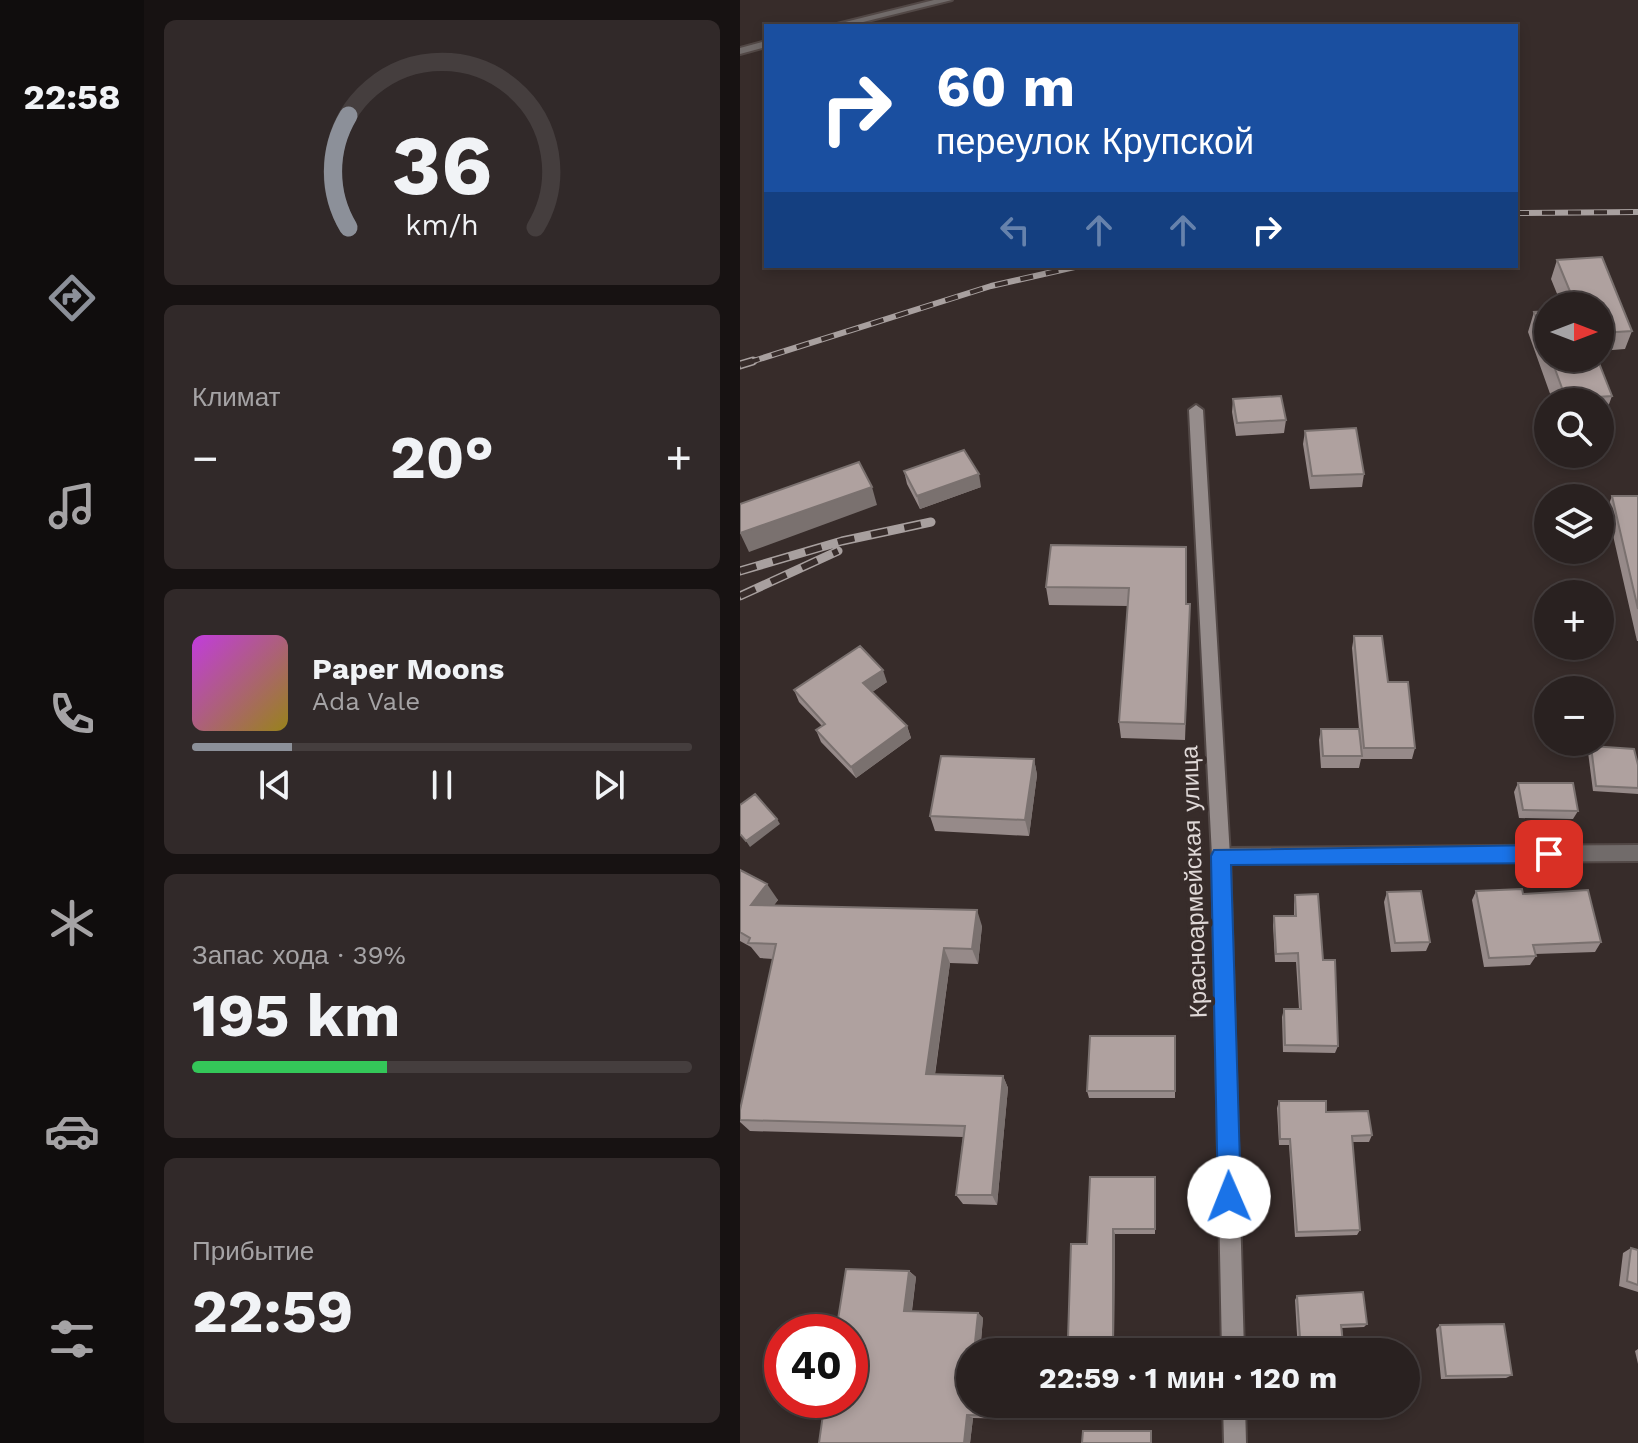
<!DOCTYPE html>
<html lang="ru">
<meta charset="utf-8">
<style>
body{margin:0;font-family:"Work Sans",sans-serif;background:#312929;color:#f1f3f6;height:100vh;display:flex;flex-direction:column;font-size:30px;white-space:nowrap}
*{box-sizing:border-box;margin:0}
p{font-size:26px;color:#a5a3a5}
.icon{flex:none;width:44px;height:44px;fill:none;stroke:currentColor;stroke-width:2;stroke-linecap:round;stroke-linejoin:round}
.map{position:relative;flex:1;overflow:hidden}
.details{display:flex;flex-direction:column;gap:20px;padding:20px;background:#171212;width:596px}
.details>*{flex:none}
.banner{position:absolute;left:24px;top:24px;width:754px;height:244px;border-radius:0px;box-shadow:0 4px 12px #0003,0 0 0 2px #453e3e;background:#1a4fa0;color:#fff;overflow:hidden}
.needle{width:52px;rotate:90deg}
.tools{position:absolute;left:794px;top:292px;display:grid;gap:16px}
.tools a{display:grid;place-items:center;width:80px;height:80px;border-radius:50%;background:#292120;box-shadow:0 4px 12px #0003,0 0 0 2px #453e3e;font-size:40px}
.speed{position:absolute;left:24px;top:1314px;display:flex;gap:16px;font-size:40px;font-weight:700;text-align:center}
.speed>*{display:grid;place-content:center;width:104px;height:104px;border-radius:50%;background:#292120;box-shadow:0 4px 12px #0003,0 0 0 2px #453e3e;line-height:1}
.speed .limit{border:12px solid #d22;background:#fff;color:#111}
.pin{position:absolute;display:grid;place-items:center;width:68px;height:68px;color:#fff;margin:-34px;border-radius:16px;box-shadow:0 4px 12px #0006}
.me{position:absolute;width:88px;margin:-44px;rotate:359deg;stroke-linejoin:round;filter:drop-shadow(0 0 6px #0008)}
.turn{display:flex;align-items:center;gap:28px;height:168px;padding:0 40px;font-size:36px}
.turn .icon{width:104px;height:104px;stroke-width:2.5}
.turn b{display:block;font-size:56px;line-height:68px}
.lanes{display:flex;align-items:center;height:76px;padding:0 40px;background:#0003;justify-content:center;gap:40px;direction:ltr}
.lanes .off{opacity:.35}
.big{font-size:60px;font-weight:700;line-height:1.1}
.details .tile{flex:1;display:flex;flex-direction:column;justify-content:center;gap:12px;min-width:0;padding:0 28px;border-radius:12px;background:#312929}
.details .dial{align-items:center;gap:0}
.dial svg{height:208px;overflow:visible;fill:none;stroke:#453e3e;stroke-width:7;stroke-linecap:round;text-anchor:middle}
.dial text{fill:#f1f3f6;stroke:none}
.song{display:flex;align-items:center;gap:24px}
.cover{width:96px;height:96px;border-radius:12px;background:linear-gradient(135deg,hsl(290 70% 55%),hsl(50 70% 35%))}
.played{height:8px;border-radius:4px;background:linear-gradient(90deg,#8c9099 20%,#453e3e 20%)}
.keys{display:flex;justify-content:space-around;direction:ltr}
.heat{display:flex;justify-content:space-between;align-items:center;font-size:44px;direction:ltr}
.charge{height:12px;border-radius:6px;background:linear-gradient(90deg,#34c759 39%,#453e3e 0)}
.trip{position:absolute;left:216px;top:1338px;width:464px;height:80px;border-radius:40px;background:#292120;box-shadow:0 4px 12px #0003,0 0 0 2px #453e3e;font-weight:700;line-height:80px;text-align:center}
main{display:flex;flex:1;min-height:0}
.dock{display:flex;flex-direction:column;width:144px;justify-content:space-around;align-items:center;background:#100d0d;color:#a5a3a5}
.dock .icon{width:56px;height:56px}
.dock .on{color:#8c9099}
.dock b{font-size:36px;color:#f1f3f6}
.map>svg:first-child{display:block}
.lines{fill:none;stroke-linecap:round;stroke-linejoin:round}
.lane-casing{stroke:#524846;stroke-width:4}
.street-casing{stroke:#524846;stroke-width:4}
.secondary-casing{stroke:#524846;stroke-width:4}
.lane{fill:#716b6a;fill-rule:evenodd}
.street{fill:#716b6a;fill-rule:evenodd}
.secondary{fill:#968d8c;fill-rule:evenodd}
.rail-far1-casing{stroke:#a8a09f;stroke-width:6}
.rail-casing{stroke:#a8a09f;stroke-width:9}
.rail-far1{stroke:#372c2a;stroke-width:4;stroke-dasharray:13;stroke-linecap:butt}
.rail{stroke:#372c2a;stroke-width:6;stroke-dasharray:17;stroke-linecap:butt}
.wall{fill:#968a89}
.shaded-wall{fill:#7a716f}
.building{fill:#afa19f;stroke:#7a716f;stroke-width:2}
.route{fill:#1a73e8;stroke:#114b97;stroke-width:2}
.labels{text-anchor:middle;stroke-width:8;stroke-linejoin:round;paint-order:stroke}
.street-label{font-size:24px;fill:#dfd8d7;stroke:#372c2a}
</style>
<main>
<nav class="dock">
<b>22:58</b>
<svg class="icon on" aria-label="directions" viewBox="0 0 24 24"><path d="M12 3l9 9-9 9-9-9zM9 14v-3h6M13 9l2 2-2 2"/></svg>
<svg class="icon" aria-label="music" viewBox="0 0 24 24"><path d="M9 18V5l10-2v13"/><circle cx="6" cy="18" r="3"/><circle cx="16" cy="16" r="3"/></svg>
<svg class="icon" aria-label="phone" viewBox="0 0 24 24"><path d="M5 4h4l2 5-3 2q2 4 5 5l2-3 5 2v4C11 20 4 13 5 4z"/></svg>
<svg class="icon" aria-label="climate" viewBox="0 0 24 24"><path d="M12 3v18M4 7l16 10M4 17L20 7"/></svg>
<svg class="icon" aria-label="car" viewBox="0 0 24 24"><path d="M5 17H2v-5l4-1 3-4h7l3 4 3 1v5h-3M9 17h6M6 11h13"/><circle cx="7" cy="17" r="2"/><circle cx="17" cy="17" r="2"/></svg>
<svg class="icon" aria-label="filters" viewBox="0 0 24 24"><path d="M4 7h16M4 17h16"/><circle cx="9" cy="7" r="2"/><circle cx="15" cy="17" r="2"/></svg>
</nav>
<section class="details">
<div class="tile dial"><svg viewBox="0 0 100 80">
<path d="M14 69A42 42 0 1 1 86 69"/>
<path d="M14 69A42 42 0 0 1 14 26" stroke="#8c9099"/>
<text x="50" y="56" font-size="32" font-weight="700">36</text>
<text x="50" y="72" font-size="11">km/h</text>
</svg></div>
<div class="tile"><p>Климат</p>
<div class="heat"><a>−</a><b class="big">20°</b><a>+</a></div>
</div>
<div class="tile">
<div class="song"><i class="cover"></i><div><b>Paper Moons</b><p>Ada Vale</p></div></div>
<div class="played"></div>
<div class="keys"><svg class="icon" aria-label="previous" viewBox="0 0 24 24"><path d="M18 5L8 12l10 7zM5 5v14"/></svg><svg class="icon" aria-label="pause" viewBox="0 0 24 24"><path d="M8 5v14M16 5v14"/></svg><svg class="icon" aria-label="next" viewBox="0 0 24 24"><path d="M6 5l10 7-10 7zM19 5v14"/></svg></div>
</div>
<div class="tile"><p>Запас хода · 39%</p><b class="big">195 km</b><div class="charge"></div></div>
<div class="tile"><p>Прибытие</p><b class="big">22:59</b></div>
</section>
<div class="map">
<svg width="898" height="1443" viewBox="0 0 898 1443">
<rect width="100%" height="100%" fill="#372c2a"/>
<g class="lines">
<g class="lane-casing">
<path id="lane" d="M 194,0 L 212,0 L 107,26 L 89,26 Z
M 26,41 L 26,47 L 0,54 L 0,48 Z"/>
</g>
<g class="street-casing">
<path id="street" d="M 898,845 L 898,861 L 481,864 L 475,861 L 472,856 L 475,851 L 481,848 Z"/>
</g>
<g class="secondary-casing">
<path id="secondary" d="M 456,405 L 463,410 L 490,856 L 504,1352 L 482,1352 L 472,856 L 449,410 Z
M 483,1404 L 505,1404 L 506,1443 L 484,1443 Z"/>
</g>
<use href="#lane" class="lane"/>
<use href="#street" class="street"/>
<use href="#secondary" class="secondary"/>
<g class="rail-far1-casing">
<path id="rail-far1" d="M 776,213 L 898,212
M 7,363 L 251,286 L 339,266"/>
</g>
<g class="rail-casing">
<path id="rail" d="M 0,365 L 13,361
M 0,571 L 102,541 L 191,522
M 0,596 L 98,551"/>
</g>
<use href="#rail-far1" class="rail-far1"/>
<use href="#rail" class="rail"/>
</g>
<path class="wall" d="M 817,260 L 892,331 L 885,349 L 860,351 L 860,306 L 822,306 L 811,279 Z
M 808,311 L 808,358 L 857,358 L 872,396 L 865,415 L 860,416 L 860,402 L 813,402 L 788,332 L 794,312 Z
M 493,399 L 546,420 L 544,433 L 496,436 L 492,412 Z
M 565,431 L 624,474 L 622,487 L 570,489 L 563,444 Z
M 164,471 L 241,487 L 180,509 L 167,484 Z
M 872,496 L 898,496 L 898,641 L 897,641 L 867,509 Z
M 311,545 L 446,604 L 450,604 L 445,740 L 381,738 L 379,722 L 388,606 L 309,605 L 306,587 Z
M 614,636 L 648,682 L 675,748 L 672,759 L 621,759 L 619,768 L 581,768 L 579,740 L 581,729 L 619,729 L 612,648 Z
M 147,682 L 132,692 L 167,726 L 171,738 L 116,778 L 81,742 L 76,730 L 82,726 L 59,702 L 54,690 Z
M 851,746 L 898,765 L 898,794 L 853,791 L 848,752 Z
M 294,759 L 297,775 L 289,836 L 195,831 L 190,816 Z
M 778,783 L 838,811 L 833,819 L 779,818 L 774,792 Z
M 0,870 L 38,900 L 34,905 L 242,926 L 238,964 L 210,963 L 195,1075 L 263,1076 L 268,1088 L 257,1205 L 223,1204 L 216,1195 L 223,1137 L 10,1131 L 0,1122 L 0,1110 L 33,959 L 20,958 L 11,947 L 0,941 Z
M 736,891 L 861,942 L 855,952 L 795,954 L 796,956 L 790,965 L 744,967 L 732,900 Z
M 647,892 L 690,942 L 686,951 L 651,952 L 644,902 Z
M 555,895 L 583,960 L 598,1046 L 595,1053 L 543,1052 L 542,1017 L 544,1009 L 559,1009 L 556,962 L 535,962 L 533,925 L 534,916 L 554,916 L 554,904 Z
M 435,1036 L 435,1098 L 349,1098 L 347,1091 Z
M 539,1101 L 586,1112 L 632,1135 L 629,1142 L 612,1142 L 620,1230 L 617,1235 L 555,1237 L 549,1145 L 539,1145 L 537,1108 Z
M 415,1177 L 415,1234 L 375,1234 L 374,1342 L 330,1342 L 328,1339 L 347,1244 Z
M 891,1248 L 898,1250 L 898,1292 L 879,1286 L 883,1253 Z
M 169,1271 L 176,1277 L 172,1311 L 238,1313 L 243,1318 L 240,1352 L 230,1352 L 230,1404 L 315,1404 L 314,1420 L 233,1418 L 230,1443 L 79,1443 Z
M 557,1296 L 627,1324 L 624,1327 L 602,1328 L 604,1352 L 558,1352 L 555,1300 Z
M 700,1325 L 772,1375 L 766,1378 L 701,1379 L 696,1329 Z
M 898,1349 L 898,1364 L 895,1351 Z"/>
<path class="shaded-wall" d="M 239,474 L 241,487 L 180,509 L 177,496 Z
M 132,487 L 137,505 L 9,552 L 0,533 Z
M 143,670 L 147,682 L 128,695 L 123,683 Z
M 167,726 L 171,738 L 116,778 L 111,767 Z
M 294,759 L 297,775 L 289,836 L 285,820 Z
M 37,819 L 40,824 L 10,847 L 6,841 Z
M 27,884 L 38,900 L 22,921 L 11,905 Z
M 237,910 L 242,926 L 238,964 L 232,949 Z
M 204,948 L 210,963 L 193,1087 L 186,1074 Z
M 263,1076 L 268,1088 L 257,1205 L 252,1195 Z
M 373,1229 L 375,1234 L 374,1342 L 373,1338 Z
M 169,1271 L 176,1277 L 171,1316 L 164,1311 Z
M 238,1313 L 243,1318 L 240,1352 L 234,1352 Z
M 311,1404 L 315,1404 L 314,1420 L 310,1417 Z
M 227,1415 L 233,1418 L 230,1443 L 224,1443 Z"/>
<path class="building" d="M 862,257 L 892,331 L 860,333 L 860,306 L 836,306 L 817,260 Z
M 808,311 L 808,351 L 794,312 Z
M 811,358 L 857,358 L 872,396 L 826,399 Z
M 541,396 L 546,420 L 497,423 L 493,399 Z
M 616,428 L 624,474 L 572,476 L 565,431 Z
M 224,450 L 239,474 L 177,496 L 164,471 Z
M 119,462 L 132,487 L 0,533 L 0,504 Z
M 872,496 L 898,496 L 898,609 Z
M 311,545 L 446,547 L 446,604 L 450,604 L 445,724 L 379,722 L 389,588 L 306,587 Z
M 614,636 L 642,636 L 648,682 L 668,682 L 675,748 L 624,748 Z
M 120,646 L 143,670 L 123,683 L 167,726 L 111,767 L 76,730 L 85,724 L 54,690 Z
M 581,729 L 619,729 L 622,756 L 583,756 Z
M 851,746 L 894,749 L 898,765 L 898,788 L 856,786 Z
M 201,756 L 294,759 L 285,820 L 190,816 Z
M 778,783 L 833,783 L 838,811 L 783,810 Z
M 15,794 L 37,819 L 6,841 L 0,834 L 0,805 Z
M 0,870 L 27,884 L 11,905 L 237,910 L 232,949 L 204,948 L 186,1074 L 263,1076 L 252,1195 L 216,1195 L 225,1126 L 0,1120 L 0,1110 L 36,944 L 8,943 L 10,938 L 0,932 Z
M 782,889 L 783,894 L 848,890 L 861,942 L 793,945 L 796,956 L 749,958 L 736,891 Z
M 681,891 L 690,942 L 655,943 L 647,892 Z
M 578,894 L 583,960 L 595,960 L 598,1046 L 545,1045 L 544,1009 L 561,1009 L 558,953 L 536,954 L 534,916 L 556,916 L 555,895 Z
M 350,1036 L 435,1036 L 435,1091 L 347,1091 Z
M 539,1101 L 586,1101 L 586,1112 L 628,1111 L 632,1135 L 612,1136 L 620,1230 L 557,1232 L 550,1139 L 540,1139 Z
M 350,1177 L 415,1177 L 415,1229 L 373,1229 L 373,1338 L 328,1339 L 331,1244 L 347,1244 Z
M 891,1248 L 898,1250 L 898,1285 L 887,1281 Z
M 106,1269 L 169,1271 L 164,1311 L 238,1313 L 234,1352 L 230,1352 L 230,1404 L 311,1404 L 310,1417 L 227,1415 L 224,1443 L 79,1443 L 85,1400 L 110,1400 L 110,1332 L 96,1332 Z
M 623,1292 L 627,1324 L 601,1325 L 604,1352 L 561,1352 L 557,1296 Z
M 764,1324 L 772,1375 L 706,1376 L 700,1325 Z
M 343,1431 L 411,1431 L 411,1443 L 342,1443 Z"/>
<path class="route" d="M 809,845 L 818,854 L 809,863 L 491,865 L 501,1197 L 497,1205 L 489,1208 L 481,1205 L 478,1197 L 471,856 L 474,850 Z"/>
<g class="labels">
<g class="street-label">
<text transform="translate(454 882) rotate(-92)" y="8">Красноармейская улица</text>
</g>
</g>
</svg>
<div class="tools">
<a><svg class="needle" viewBox="-14 -14 28 28"><path d="M0-13l5 13h-10z" fill="#e53935"/><path d="M0 13l5-13h-10z" fill="#a5a3a5"/></svg></a>
<a><svg class="icon" aria-label="search" viewBox="0 0 24 24"><circle cx="10" cy="10" r="6"/><path d="M15 15l6 6"/></svg></a>
<a><svg class="icon" aria-label="layers" viewBox="0 0 24 24"><path d="M12 4l9 5-9 5-9-5zM3 14l9 5 9-5"/></svg></a>
<a>+</a>
<a>−</a>
</div>
<div class="speed"><div class="limit">40</div></div>
<div class="pin" style="left:809px;top:854px;background:#d93025"><svg class="icon" aria-label="arrive" viewBox="0 0 24 24"><path d="M6 21V4h12l-3 4 3 4H6"/></svg></div>
<svg class="me" style="left:489px;top:1197px" viewBox="-20 -20 40 40"><circle r="19" fill="#fff"/><path d="M0-13L10 11 0 6-10 11z" fill="#1a73e8"/></svg>
<div class="trip">22:59 · 1 мин · 120 m</div>
<div class="banner">
<div class="turn"><svg class="icon" aria-label="right" viewBox="0 0 24 24"><path d="M7 20v-9h11M14 6l5 5-5 5"/></svg><div><b>60 m</b>переулок Крупской</div></div>
<div class="lanes"><svg class="icon off" aria-label="left" viewBox="0 0 24 24"><path d="M17 20v-9H6M10 6l-5 5 5 5"/></svg><svg class="icon off" aria-label="ahead" viewBox="0 0 24 24"><path d="M12 20V5M6 11l6-6 6 6"/></svg><svg class="icon off" aria-label="ahead" viewBox="0 0 24 24"><path d="M12 20V5M6 11l6-6 6 6"/></svg><svg class="icon" aria-label="right" viewBox="0 0 24 24"><path d="M7 20v-9h11M14 6l5 5-5 5"/></svg></div>
</div>
</div>
</main>
